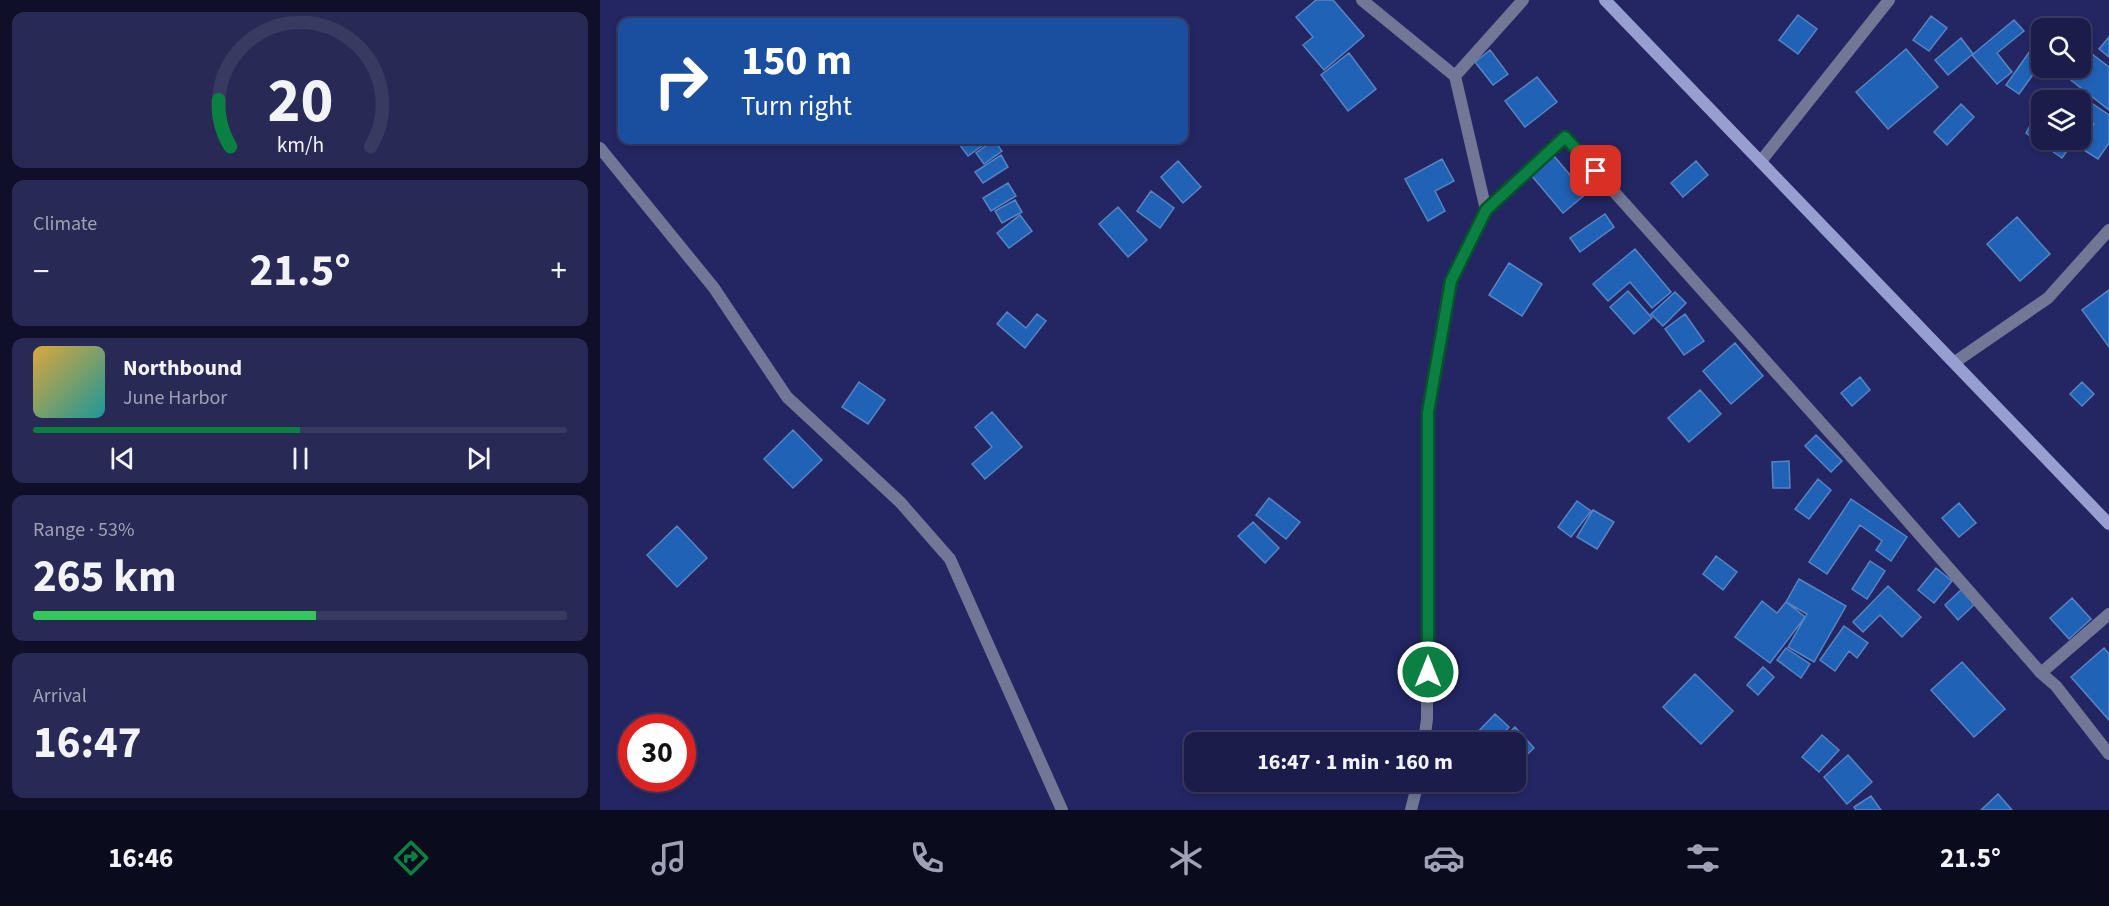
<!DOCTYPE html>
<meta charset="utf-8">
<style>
body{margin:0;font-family:"Source Sans 3",sans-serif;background:#282954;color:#f1f3f6;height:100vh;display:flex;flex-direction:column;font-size:22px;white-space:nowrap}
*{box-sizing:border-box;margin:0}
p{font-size:20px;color:#a0a1b5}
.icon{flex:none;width:33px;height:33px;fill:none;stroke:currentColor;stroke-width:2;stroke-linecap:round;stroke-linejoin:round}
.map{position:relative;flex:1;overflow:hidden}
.side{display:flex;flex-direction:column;gap:12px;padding:12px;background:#0f0f29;width:600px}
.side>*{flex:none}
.top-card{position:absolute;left:18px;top:18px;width:570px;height:126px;border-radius:12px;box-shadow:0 3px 9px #0003,0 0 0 2px #393a62;background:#1a4fa0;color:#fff;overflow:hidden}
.controls{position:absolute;left:1431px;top:18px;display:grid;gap:12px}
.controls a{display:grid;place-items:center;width:60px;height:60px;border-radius:12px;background:#1b1c4a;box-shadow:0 3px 9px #0003,0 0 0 2px #393a62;font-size:30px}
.speed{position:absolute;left:18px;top:714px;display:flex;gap:12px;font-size:30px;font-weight:700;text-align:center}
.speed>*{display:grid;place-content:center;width:78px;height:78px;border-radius:50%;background:#1b1c4a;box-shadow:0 3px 9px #0003,0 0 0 2px #393a62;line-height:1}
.speed .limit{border:9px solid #d22;background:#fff;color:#111}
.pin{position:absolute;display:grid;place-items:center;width:51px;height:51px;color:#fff;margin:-26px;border-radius:12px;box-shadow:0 3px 9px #0006}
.me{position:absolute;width:66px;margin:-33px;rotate:0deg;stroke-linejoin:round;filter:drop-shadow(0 0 4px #0008)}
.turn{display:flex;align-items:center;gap:21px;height:126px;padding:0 24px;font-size:27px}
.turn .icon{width:78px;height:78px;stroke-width:2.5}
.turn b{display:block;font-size:42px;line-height:51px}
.big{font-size:45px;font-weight:700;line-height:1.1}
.side .card{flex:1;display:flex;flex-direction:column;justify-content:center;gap:9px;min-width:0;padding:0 21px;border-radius:12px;background:#282954}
.side .dial{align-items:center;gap:0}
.dial svg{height:156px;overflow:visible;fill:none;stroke:#393a62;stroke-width:7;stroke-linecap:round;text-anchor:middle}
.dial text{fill:#f1f3f6;stroke:none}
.song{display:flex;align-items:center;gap:18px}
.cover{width:72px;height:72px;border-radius:9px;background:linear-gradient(135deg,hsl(40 70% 55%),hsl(180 70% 35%))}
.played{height:6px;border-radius:3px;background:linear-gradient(90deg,#0b8043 50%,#393a62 50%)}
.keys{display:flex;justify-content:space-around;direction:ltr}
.heat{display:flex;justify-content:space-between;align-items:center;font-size:33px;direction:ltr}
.charge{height:9px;border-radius:4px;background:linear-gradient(90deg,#34c759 53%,#393a62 0)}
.trip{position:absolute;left:584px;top:732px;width:342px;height:60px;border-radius:12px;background:#1b1c4a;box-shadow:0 3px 9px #0003,0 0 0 2px #393a62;font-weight:700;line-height:60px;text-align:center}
.menu{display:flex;height:96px;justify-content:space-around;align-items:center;background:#0b0b1e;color:#a0a1b5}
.menu .icon{width:42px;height:42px}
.menu .on{color:#0b8043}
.menu b{font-size:27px;color:#f1f3f6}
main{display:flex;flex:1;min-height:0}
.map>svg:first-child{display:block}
.building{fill:#2062b6;stroke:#5884c1;stroke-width:1.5}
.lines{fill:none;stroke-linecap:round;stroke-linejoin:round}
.minor{stroke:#717795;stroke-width:12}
.secondary{stroke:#969fcf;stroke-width:12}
.route-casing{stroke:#07532c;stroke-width:15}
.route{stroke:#0b8043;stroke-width:10}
</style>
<main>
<section class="side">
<div class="card dial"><svg viewBox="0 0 100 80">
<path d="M14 69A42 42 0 1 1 86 69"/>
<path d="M14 69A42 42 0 0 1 8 45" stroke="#0b8043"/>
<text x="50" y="56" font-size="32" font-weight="700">20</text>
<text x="50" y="72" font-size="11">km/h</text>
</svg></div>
<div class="card"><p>Climate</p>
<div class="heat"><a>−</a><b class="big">21.5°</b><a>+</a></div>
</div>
<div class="card">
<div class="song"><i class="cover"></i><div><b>Northbound</b><p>June Harbor</p></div></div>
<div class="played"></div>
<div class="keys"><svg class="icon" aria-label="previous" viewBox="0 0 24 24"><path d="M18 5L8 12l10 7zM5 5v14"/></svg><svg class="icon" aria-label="pause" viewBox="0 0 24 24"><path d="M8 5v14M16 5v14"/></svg><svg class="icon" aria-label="next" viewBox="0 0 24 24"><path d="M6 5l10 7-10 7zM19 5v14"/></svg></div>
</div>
<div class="card"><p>Range · 53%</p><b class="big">265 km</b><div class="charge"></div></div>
<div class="card"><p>Arrival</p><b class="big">16:47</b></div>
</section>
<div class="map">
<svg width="1509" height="810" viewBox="0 0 1509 810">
<rect width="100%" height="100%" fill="#242663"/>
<path class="building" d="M 716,0 L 733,0 L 764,36 L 724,70 L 703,45 L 713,37 L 696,17 Z
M 1198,15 L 1217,29 L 1198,54 L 1179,40 Z
M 1331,16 L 1347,28 L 1329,51 L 1313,40 Z
M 1414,20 L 1424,31 L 1397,53 L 1412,72 L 1397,84 L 1372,55 Z
M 1509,37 L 1509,57 L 1499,49 Z
M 1361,38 L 1373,54 L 1348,75 L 1335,60 Z
M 1435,44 L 1442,49 L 1442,62 L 1419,94 L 1406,85 Z
M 1480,45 L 1509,67 L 1509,110 L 1458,70 L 1460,68 L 1480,68 Z
M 1306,49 L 1338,87 L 1288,129 L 1256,92 Z
M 890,50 L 908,74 L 893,85 L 875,62 Z
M 749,53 L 776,89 L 748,111 L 721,75 Z
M 937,77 L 957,102 L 925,127 L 905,101 Z
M 1478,94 L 1509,115 L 1509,143 L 1498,159 L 1479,147 L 1494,124 L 1480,115 L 1480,100 L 1474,100 Z
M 1361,104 L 1374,117 L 1347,145 L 1334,132 Z
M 1434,119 L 1442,124 L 1442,140 L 1465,140 L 1472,144 L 1462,158 L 1426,133 Z
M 356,140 L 390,140 L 368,156 Z
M 394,140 L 402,151 L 384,164 L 376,153 Z
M 401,155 L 408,167 L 383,183 L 375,172 Z
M 954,156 L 986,194 L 963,213 L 931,175 Z
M 842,159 L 854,181 L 835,191 L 845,211 L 828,221 L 805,179 Z
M 578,161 L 601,187 L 583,203 L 561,177 Z
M 1096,161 L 1108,175 L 1083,197 L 1071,183 Z
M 408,183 L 416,196 L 391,211 L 383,198 Z
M 551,191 L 574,208 L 560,228 L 537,211 Z
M 415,200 L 422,212 L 402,223 L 395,211 Z
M 518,207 L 547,240 L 528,257 L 499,224 Z
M 1005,214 L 1014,227 L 980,252 L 970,238 Z
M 420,215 L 432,231 L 409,248 L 397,233 Z
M 1417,217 L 1450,254 L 1420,281 L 1387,244 Z
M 1035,249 L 1071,292 L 1052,308 L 1030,282 L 1008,301 L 993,284 Z
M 909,263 L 942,284 L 922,316 L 889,295 Z
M 1509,290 L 1509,347 L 1482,310 Z
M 1028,291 L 1052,318 L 1034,334 L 1010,307 Z
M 1075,292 L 1086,303 L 1063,326 L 1051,314 Z
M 407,312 L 426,328 L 437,314 L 446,321 L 425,348 L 397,324 Z
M 1085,314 L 1104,341 L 1084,355 L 1065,329 Z
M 1135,343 L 1163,376 L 1131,404 L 1103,371 Z
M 1260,377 L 1270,390 L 1252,406 L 1241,393 Z
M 259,382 L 285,400 L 268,424 L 242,407 Z
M 1482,382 L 1494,394 L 1482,406 L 1470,394 Z
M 1100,390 L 1121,414 L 1089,442 L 1068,418 Z
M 392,412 L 422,447 L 385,479 L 372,464 L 392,447 L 375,427 Z
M 193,430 L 222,460 L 193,488 L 164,459 Z
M 1216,435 L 1242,461 L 1231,472 L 1205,446 Z
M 1189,461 L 1190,488 L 1173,488 L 1172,462 Z
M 1218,479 L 1231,490 L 1209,519 L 1195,509 Z
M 669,498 L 700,522 L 686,539 L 656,515 Z
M 1251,499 L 1307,537 L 1291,561 L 1276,550 L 1282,541 L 1260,525 L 1227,574 L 1209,562 Z
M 977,501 L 991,511 L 971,537 L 958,527 Z
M 1359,503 L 1376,523 L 1359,537 L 1342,518 Z
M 993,510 L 1014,522 L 997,549 L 977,537 Z
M 653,522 L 679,548 L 665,563 L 638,536 Z
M 77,526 L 107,558 L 77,587 L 47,555 Z
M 1116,556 L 1137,572 L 1123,590 L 1103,574 Z
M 1270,561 L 1285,571 L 1267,599 L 1252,589 Z
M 1336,568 L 1352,581 L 1334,603 L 1318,590 Z
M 1199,579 L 1246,606 L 1214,662 L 1188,647 L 1207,614 L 1186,602 Z
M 1288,586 L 1321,617 L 1302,637 L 1280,615 L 1263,632 L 1253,622 Z
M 1363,588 L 1376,603 L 1358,620 L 1345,605 Z
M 1472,598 L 1491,619 L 1469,639 L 1450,618 Z
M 1162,601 L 1177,613 L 1186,602 L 1205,617 L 1170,663 L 1135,637 Z
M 1244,626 L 1268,643 L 1257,658 L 1249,651 L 1235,671 L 1220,660 Z
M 1186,648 L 1210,664 L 1201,678 L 1177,660 Z
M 1504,648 L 1509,654 L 1509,720 L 1471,677 Z
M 1362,662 L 1405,709 L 1374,737 L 1331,690 Z
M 1163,667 L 1174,677 L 1158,695 L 1147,685 Z
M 1095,674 L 1133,711 L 1101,744 L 1063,707 Z
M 895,714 L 909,727 L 895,742 L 868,742 Z
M 915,727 L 934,748 L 915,766 L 915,742 L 899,742 Z
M 1222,735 L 1239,750 L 1219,772 L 1202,757 Z
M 1248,755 L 1272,782 L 1247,804 L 1224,777 Z
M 1398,794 L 1412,810 L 1381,810 Z
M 1271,796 L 1281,810 L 1256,810 L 1254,807 Z"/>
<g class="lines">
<path class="minor" d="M 762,0 L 855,76
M 0,148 L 114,288 L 187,397 L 300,502 L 350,559 L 462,810
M 1161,161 L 1289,0
M 886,210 L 965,137 L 1240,444 L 1441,673 L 1456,686 L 1509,754
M 1355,362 L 1448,298 L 1509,230
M 1441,673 L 1509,614
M 824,742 L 827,719 L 828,412 L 851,281 L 886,210 L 855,76 L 923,0
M 811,810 L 818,782"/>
<path class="secondary" d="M 1005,0 L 1509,524"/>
</g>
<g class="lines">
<g class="route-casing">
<path id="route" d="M 828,672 L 828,412 L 851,281 L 886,210 L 965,137 L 996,171"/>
</g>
<use href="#route" class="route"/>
</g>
</svg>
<div class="controls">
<a><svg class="icon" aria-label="search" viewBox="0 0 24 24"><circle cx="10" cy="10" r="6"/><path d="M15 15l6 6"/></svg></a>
<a><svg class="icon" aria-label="layers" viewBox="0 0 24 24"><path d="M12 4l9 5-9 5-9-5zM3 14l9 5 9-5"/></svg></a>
</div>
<div class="speed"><div class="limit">30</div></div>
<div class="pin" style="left:996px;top:171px;background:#d93025"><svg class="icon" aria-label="arrive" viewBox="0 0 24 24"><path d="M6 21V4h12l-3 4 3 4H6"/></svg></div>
<svg class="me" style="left:828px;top:672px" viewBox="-20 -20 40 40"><circle r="17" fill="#0b8043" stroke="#fff" stroke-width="3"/><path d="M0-11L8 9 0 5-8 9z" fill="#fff"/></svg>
<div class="trip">16:47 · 1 min · 160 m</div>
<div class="top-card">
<div class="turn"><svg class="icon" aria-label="right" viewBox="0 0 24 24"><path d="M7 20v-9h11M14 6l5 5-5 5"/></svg><div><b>150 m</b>Turn right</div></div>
</div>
</div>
</main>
<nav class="menu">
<b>16:46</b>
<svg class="icon on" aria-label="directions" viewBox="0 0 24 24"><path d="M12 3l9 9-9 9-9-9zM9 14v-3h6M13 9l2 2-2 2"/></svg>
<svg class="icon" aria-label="music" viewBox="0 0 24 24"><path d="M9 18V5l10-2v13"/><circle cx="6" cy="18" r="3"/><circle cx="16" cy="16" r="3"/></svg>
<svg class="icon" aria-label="phone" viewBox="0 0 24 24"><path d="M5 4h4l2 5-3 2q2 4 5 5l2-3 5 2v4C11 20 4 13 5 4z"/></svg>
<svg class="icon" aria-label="climate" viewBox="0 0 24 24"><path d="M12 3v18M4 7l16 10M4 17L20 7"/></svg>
<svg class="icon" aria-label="car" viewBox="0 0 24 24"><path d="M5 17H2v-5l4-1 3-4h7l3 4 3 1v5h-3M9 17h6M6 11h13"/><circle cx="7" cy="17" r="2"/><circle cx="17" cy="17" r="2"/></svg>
<svg class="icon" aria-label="filters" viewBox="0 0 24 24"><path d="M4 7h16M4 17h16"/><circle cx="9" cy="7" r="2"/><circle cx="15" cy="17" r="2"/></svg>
<b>21.5°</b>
</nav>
